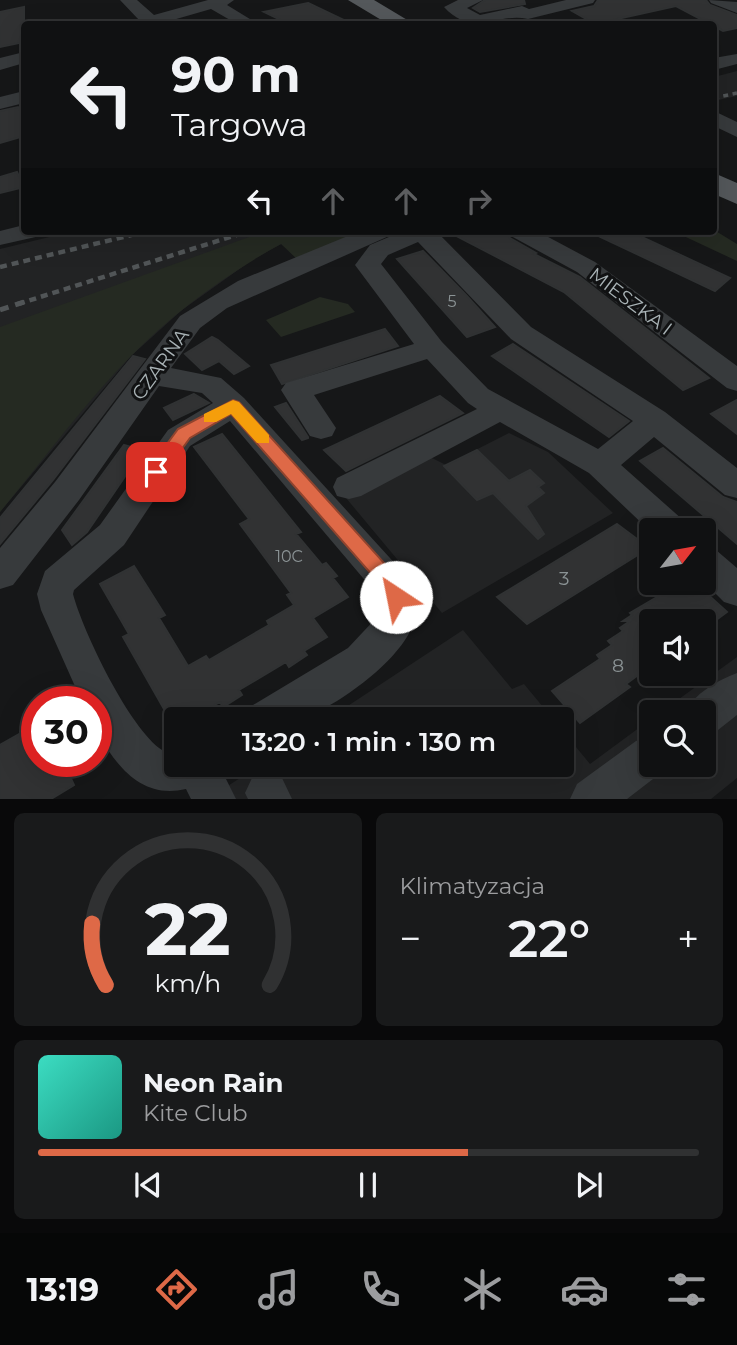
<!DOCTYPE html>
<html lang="pl">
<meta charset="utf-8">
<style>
body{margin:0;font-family:Montserrat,sans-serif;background:#191a1b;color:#f1f3f6;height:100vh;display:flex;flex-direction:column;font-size:26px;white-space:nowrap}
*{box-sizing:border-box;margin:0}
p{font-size:23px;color:#9c9d9f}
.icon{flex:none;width:38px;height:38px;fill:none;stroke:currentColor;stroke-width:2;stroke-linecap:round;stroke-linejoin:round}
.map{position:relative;height:799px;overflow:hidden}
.drawer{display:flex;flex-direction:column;gap:14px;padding:14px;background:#09090a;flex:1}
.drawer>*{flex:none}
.hud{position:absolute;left:21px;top:21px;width:696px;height:214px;border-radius:7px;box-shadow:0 7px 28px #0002,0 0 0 2px #303132;background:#101112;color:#f1f3f6;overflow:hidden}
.needle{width:46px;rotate:59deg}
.tools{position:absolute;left:639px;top:518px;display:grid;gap:14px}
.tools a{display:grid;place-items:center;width:77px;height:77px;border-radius:7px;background:#101112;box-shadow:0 7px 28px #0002,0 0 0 2px #303132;font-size:35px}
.speed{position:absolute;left:21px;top:686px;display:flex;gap:14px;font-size:35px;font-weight:700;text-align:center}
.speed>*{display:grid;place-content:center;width:91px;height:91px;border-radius:50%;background:#101112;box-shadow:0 7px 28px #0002,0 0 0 2px #303132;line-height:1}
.speed .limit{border:10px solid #d22;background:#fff;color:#111}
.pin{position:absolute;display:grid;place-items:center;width:60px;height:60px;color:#fff;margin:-30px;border-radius:14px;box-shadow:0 4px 10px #0006}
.me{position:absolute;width:77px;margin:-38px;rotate:326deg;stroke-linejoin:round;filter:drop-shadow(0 0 5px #0008)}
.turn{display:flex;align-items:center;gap:24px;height:147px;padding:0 35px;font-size:32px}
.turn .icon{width:91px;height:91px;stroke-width:2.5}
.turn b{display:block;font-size:49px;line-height:60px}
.lanes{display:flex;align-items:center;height:66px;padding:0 35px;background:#0003;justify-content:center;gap:35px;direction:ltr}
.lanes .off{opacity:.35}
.big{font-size:52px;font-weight:600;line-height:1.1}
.drawer .card{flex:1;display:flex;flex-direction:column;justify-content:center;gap:10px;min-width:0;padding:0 24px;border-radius:10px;background:#191a1b}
.drawer .dial{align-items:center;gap:0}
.dial svg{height:182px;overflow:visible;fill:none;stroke:#303132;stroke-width:7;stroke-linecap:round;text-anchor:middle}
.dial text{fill:#f1f3f6;stroke:none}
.song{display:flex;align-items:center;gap:21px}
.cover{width:84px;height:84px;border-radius:10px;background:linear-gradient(135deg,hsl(170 70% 55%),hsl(170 70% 35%))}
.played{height:7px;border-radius:4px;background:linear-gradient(90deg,#de6947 65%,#303132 65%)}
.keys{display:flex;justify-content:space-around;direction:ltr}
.heat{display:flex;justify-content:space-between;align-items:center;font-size:38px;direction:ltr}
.drawer .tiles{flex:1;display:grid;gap:14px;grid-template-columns:1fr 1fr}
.card:last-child{grid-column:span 2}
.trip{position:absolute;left:164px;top:707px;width:410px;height:70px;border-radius:7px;background:#101112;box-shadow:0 7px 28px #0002,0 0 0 2px #303132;font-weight:600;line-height:70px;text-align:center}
.tabs{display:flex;height:112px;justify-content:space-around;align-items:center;background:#060707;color:#9c9d9f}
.tabs .icon{width:49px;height:49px}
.tabs .active{color:#de6947}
.tabs b{font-size:32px;color:#f1f3f6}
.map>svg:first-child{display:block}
.built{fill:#222324}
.green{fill:#252a22}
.building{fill:#313233;stroke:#303233;stroke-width:2}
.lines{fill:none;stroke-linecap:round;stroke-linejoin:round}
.minor{fill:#373a3c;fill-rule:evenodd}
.major{fill:#54585b;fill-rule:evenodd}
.rail-far2{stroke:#515557;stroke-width:3.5;stroke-dasharray:5 4.5;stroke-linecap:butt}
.rail-far1{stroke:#515557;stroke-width:4.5;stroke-dasharray:7 5;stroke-linecap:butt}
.rail{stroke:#515557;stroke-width:5;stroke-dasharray:9 7;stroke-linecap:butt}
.route{fill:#de6947;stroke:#90442e;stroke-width:2}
.slow{fill:#f59e0b}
.labels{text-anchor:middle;stroke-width:6;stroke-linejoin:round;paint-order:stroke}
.number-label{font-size:16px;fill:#8b9395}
.street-label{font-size:19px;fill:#a9b3b6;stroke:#111213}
.near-number-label{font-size:19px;fill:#8b9395}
</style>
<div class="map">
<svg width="737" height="799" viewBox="0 0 737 799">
<rect width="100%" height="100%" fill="#161718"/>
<path class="built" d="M 737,71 L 737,96 L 714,101 L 714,77 Z
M 74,231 L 305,231 L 252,260 L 182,310 L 131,356 L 0,512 L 0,249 Z
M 509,433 L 548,452 L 613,513 L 442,613 L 346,498 L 430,457 L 446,465 Z
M 463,630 L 512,689 L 524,684 L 553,719 L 328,719 Z
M 737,657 L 737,778 L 711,799 L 208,799 L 260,765 L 562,765 L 562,730 L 590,764 L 651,719 L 651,765 L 704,765 L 704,712 L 661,712 Z"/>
<path class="green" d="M 714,230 L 737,244 L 737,261 L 673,231 Z
M 266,231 L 371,231 L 299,261 L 281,244 C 228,273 174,312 131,356 C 84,404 43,460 0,512 L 0,327 Z
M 320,297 L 348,304 L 355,312 L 281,337 L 266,320 Z"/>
<path class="building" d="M 485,0 L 524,0 L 525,4 L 480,12 L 473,8 Z
M 598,0 L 706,0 L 710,5 L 737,15 L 737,28 L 723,31 L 676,6 L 595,24 L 572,11 L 594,6 Z
M 308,3 L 352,24 L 289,24 L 264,12 Z
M 24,7 L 24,42 L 0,47 L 0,12 Z
M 18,107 L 24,116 L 24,136 L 0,143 L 0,111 Z
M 17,172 L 24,187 L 0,193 L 0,177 Z
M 447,231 L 504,231 L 510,238 L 536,253 L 534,254 L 580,277 L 709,378 L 683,390 L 564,292 Z
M 588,231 L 629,231 L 730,278 L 715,291 Z
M 423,251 L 466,295 L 495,327 L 467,337 L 397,259 Z
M 385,329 L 398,346 L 282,384 L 271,365 Z
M 212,337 L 218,340 L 249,366 L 234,374 L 219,361 L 202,370 L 185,354 Z
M 513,344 L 629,421 L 609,437 L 492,356 Z
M 133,356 L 145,359 L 53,480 L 0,544 L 0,518 Z
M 194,394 L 209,403 L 173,420 L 164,408 Z
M 440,396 L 463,413 L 346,471 L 324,450 Z
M 737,400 L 737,434 L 711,414 Z
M 286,403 L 308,437 L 308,438 L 302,440 L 275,407 Z
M 222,434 L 301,532 L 296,534 L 322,565 L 326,563 L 337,576 L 333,578 L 348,597 L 313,618 L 327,637 L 304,651 L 307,655 L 289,667 L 286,662 L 239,690 L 242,695 L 223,707 L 220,702 L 191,719 L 177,719 L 177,724 L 172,723 L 123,637 L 129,634 L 100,584 L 134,566 L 165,615 L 159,618 L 188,666 L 206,656 L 209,660 L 269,625 L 267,621 L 294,605 L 287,595 L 291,593 L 240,524 L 249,519 L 194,447 Z
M 124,445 L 143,450 L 87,532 L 72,545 L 62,530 Z
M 663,448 L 723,497 L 737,502 L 737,544 L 640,461 Z
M 477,450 L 509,481 L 530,470 L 544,483 L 538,487 L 544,493 L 526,506 L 544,534 L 538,539 L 493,493 L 477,500 L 444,466 Z
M 617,524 L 649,548 L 527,624 L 497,597 Z
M 681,583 L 695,583 L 727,612 L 704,629 L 704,621 L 651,621 L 651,660 L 638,670 L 641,673 L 626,684 L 630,687 L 580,723 L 552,691 L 600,659 L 597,655 L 612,645 L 608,641 L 623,631 L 620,628 L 630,621 L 623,621 L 632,615 L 630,613 Z
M 37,724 L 37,761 L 63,761 L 74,785 L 51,799 L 0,799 L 0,745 Z"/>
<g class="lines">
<path class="minor" d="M 120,0 L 137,0 L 154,15 L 208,0 L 234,0 L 227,5 L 258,24 L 237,24 L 211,9 L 159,24 L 134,24 L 139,20 Z
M 458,0 L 483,0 L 467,8 L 480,15 L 522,6 L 529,9 L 566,0 L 595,0 L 593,3 L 528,19 C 498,12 472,38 444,7 Z
M 709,0 L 737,2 L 737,13 L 711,3 Z
M 24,52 L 24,63 L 0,70 L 0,58 Z
M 737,54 L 737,64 L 714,70 L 714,58 Z
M 24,91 L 24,103 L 0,109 L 0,97 Z
M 714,111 L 737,122 L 737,137 L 714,126 Z
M 24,225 L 24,231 L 44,231 L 40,236 L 0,245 L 0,231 Z
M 360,231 L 393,231 L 389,236 L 227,308 L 200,328 L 171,368 L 221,378 L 244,398 L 400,569 C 407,582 418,599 416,614 C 410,655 341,703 305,718 C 290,724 263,719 247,719 L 253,705 L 348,648 L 378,616 L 374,591 L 230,421 L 190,446 L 124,545 L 74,590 L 73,594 C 83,632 130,729 162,750 L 177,749 L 177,765 L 219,765 L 236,799 L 191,799 L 186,789 C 143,799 119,769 99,736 L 96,730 L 96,702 L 82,702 L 41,610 L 37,594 L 45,571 L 100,525 L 168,430 L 213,403 L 202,393 L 159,386 L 79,500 L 13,585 L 0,589 L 0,548 L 55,482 L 180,316 L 238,281 Z
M 403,231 L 436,231 L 531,327 L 665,412 L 737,468 L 737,498 L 725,495 L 654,437 L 621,465 L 683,520 L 688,530 L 651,532 L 589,473 L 500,422 L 361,496 L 349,499 L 337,496 L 333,487 L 337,478 L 477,409 L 468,403 L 427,359 L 314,395 L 336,428 L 332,436 L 321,439 L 310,436 L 281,390 L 286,383 L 414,344 L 355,265 L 370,245 ZM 418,242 L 511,339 L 633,421 L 598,449 L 488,389 L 442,342 L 381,264 L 388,255 Z
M 507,231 L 537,231 L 595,262 L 737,366 L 737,391 L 727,388 L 577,272 L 511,236 Z
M 704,546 L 716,550 L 737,568 L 737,606 L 724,602 L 704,582 Z
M 737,673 L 737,715 L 718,730 L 704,735 L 704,712 L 685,712 C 694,694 718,680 737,673 Z
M 651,735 L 651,765 L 668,765 L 666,769 L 627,799 L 570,799 L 577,784 L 636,741 Z
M 267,771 L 282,778 L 292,799 L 248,799 L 245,793 L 252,778 Z"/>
<path class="major" d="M 348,0 L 374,0 L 414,24 L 388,24 Z
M 714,173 L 737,183 L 737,204 L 714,194 Z"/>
<path class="rail-far2" d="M 714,98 L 737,93"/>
<path class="rail-far1" d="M 0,267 L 148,231
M 18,304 L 249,231"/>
<path class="rail" d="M 0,310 L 24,302"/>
</g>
<path class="route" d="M 233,400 L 239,402 L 394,574 L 406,597 L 403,602 L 389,602 L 381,585 L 231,414 L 190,438 L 162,476 L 150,476 L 148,472 L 150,467 L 178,429 Z"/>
<path class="slow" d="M 233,400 L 239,402 L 269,435 L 269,443 L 257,443 L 231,414 L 216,422 L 204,422 L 204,414 Z"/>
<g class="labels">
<g class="number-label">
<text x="452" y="307">5</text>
<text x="289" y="562">10C</text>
</g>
<g class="street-label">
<text transform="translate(631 301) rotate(37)" y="7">MIESZKA I</text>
<text transform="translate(160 364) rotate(-54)" y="7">CZARNA</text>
</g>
<g class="near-number-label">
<text x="564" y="585">3</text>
<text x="618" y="672">8</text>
</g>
</g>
</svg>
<div class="tools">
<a><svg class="needle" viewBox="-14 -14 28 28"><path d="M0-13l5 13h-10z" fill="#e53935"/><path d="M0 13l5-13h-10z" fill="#9c9d9f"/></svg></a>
<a><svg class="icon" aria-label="sound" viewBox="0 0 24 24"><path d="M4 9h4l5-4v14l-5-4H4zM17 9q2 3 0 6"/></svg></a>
<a><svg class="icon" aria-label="search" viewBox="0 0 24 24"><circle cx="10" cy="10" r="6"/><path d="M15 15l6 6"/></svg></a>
</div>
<div class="speed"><div class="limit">30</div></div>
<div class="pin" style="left:156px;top:472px;background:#d93025"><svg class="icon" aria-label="arrive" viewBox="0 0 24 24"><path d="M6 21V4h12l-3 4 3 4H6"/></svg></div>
<svg class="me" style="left:396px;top:597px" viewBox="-20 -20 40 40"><circle r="19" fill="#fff"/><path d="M0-13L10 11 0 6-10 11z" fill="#de6947"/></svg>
<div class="trip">13:20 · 1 min · 130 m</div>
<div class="hud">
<div class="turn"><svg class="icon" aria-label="left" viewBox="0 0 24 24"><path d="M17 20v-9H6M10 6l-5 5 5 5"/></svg><div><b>90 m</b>Targowa</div></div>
<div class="lanes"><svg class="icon" aria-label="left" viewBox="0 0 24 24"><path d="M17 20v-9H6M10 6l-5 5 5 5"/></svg><svg class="icon off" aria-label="ahead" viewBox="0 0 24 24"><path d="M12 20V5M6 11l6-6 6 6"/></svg><svg class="icon off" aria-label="ahead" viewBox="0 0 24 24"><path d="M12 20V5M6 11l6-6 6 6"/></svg><svg class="icon off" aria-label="right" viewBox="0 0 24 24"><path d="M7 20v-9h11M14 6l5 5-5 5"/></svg></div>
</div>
</div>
<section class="drawer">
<div class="tiles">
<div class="card dial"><svg viewBox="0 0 100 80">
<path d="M14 69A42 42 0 1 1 86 69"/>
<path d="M14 69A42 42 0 0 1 8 42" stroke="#de6947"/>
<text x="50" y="56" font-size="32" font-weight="700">22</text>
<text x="50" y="72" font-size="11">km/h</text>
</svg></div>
<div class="card"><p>Klimatyzacja</p>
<div class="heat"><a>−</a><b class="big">22°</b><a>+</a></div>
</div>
<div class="card">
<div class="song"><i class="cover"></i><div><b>Neon Rain</b><p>Kite Club</p></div></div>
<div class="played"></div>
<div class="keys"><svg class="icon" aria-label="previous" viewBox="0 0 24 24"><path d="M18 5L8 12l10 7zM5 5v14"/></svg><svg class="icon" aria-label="pause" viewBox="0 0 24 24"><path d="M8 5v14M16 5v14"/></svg><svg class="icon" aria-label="next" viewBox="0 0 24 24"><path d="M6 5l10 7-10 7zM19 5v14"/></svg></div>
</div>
</div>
</section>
<nav class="tabs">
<b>13:19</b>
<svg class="icon active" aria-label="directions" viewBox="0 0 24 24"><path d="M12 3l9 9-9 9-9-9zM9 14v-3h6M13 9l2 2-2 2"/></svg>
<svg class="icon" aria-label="music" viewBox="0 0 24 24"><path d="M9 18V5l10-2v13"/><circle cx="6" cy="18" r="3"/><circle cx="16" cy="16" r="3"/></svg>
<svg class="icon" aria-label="phone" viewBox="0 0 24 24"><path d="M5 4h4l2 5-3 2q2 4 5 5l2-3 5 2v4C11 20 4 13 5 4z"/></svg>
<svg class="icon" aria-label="climate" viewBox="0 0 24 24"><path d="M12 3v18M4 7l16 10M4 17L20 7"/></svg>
<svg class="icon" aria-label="car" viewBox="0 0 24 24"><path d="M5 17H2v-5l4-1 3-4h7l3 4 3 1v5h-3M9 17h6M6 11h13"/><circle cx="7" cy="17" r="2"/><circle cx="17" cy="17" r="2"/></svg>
<svg class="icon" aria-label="filters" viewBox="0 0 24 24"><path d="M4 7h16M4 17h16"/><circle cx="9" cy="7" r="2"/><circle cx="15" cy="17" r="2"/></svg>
</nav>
